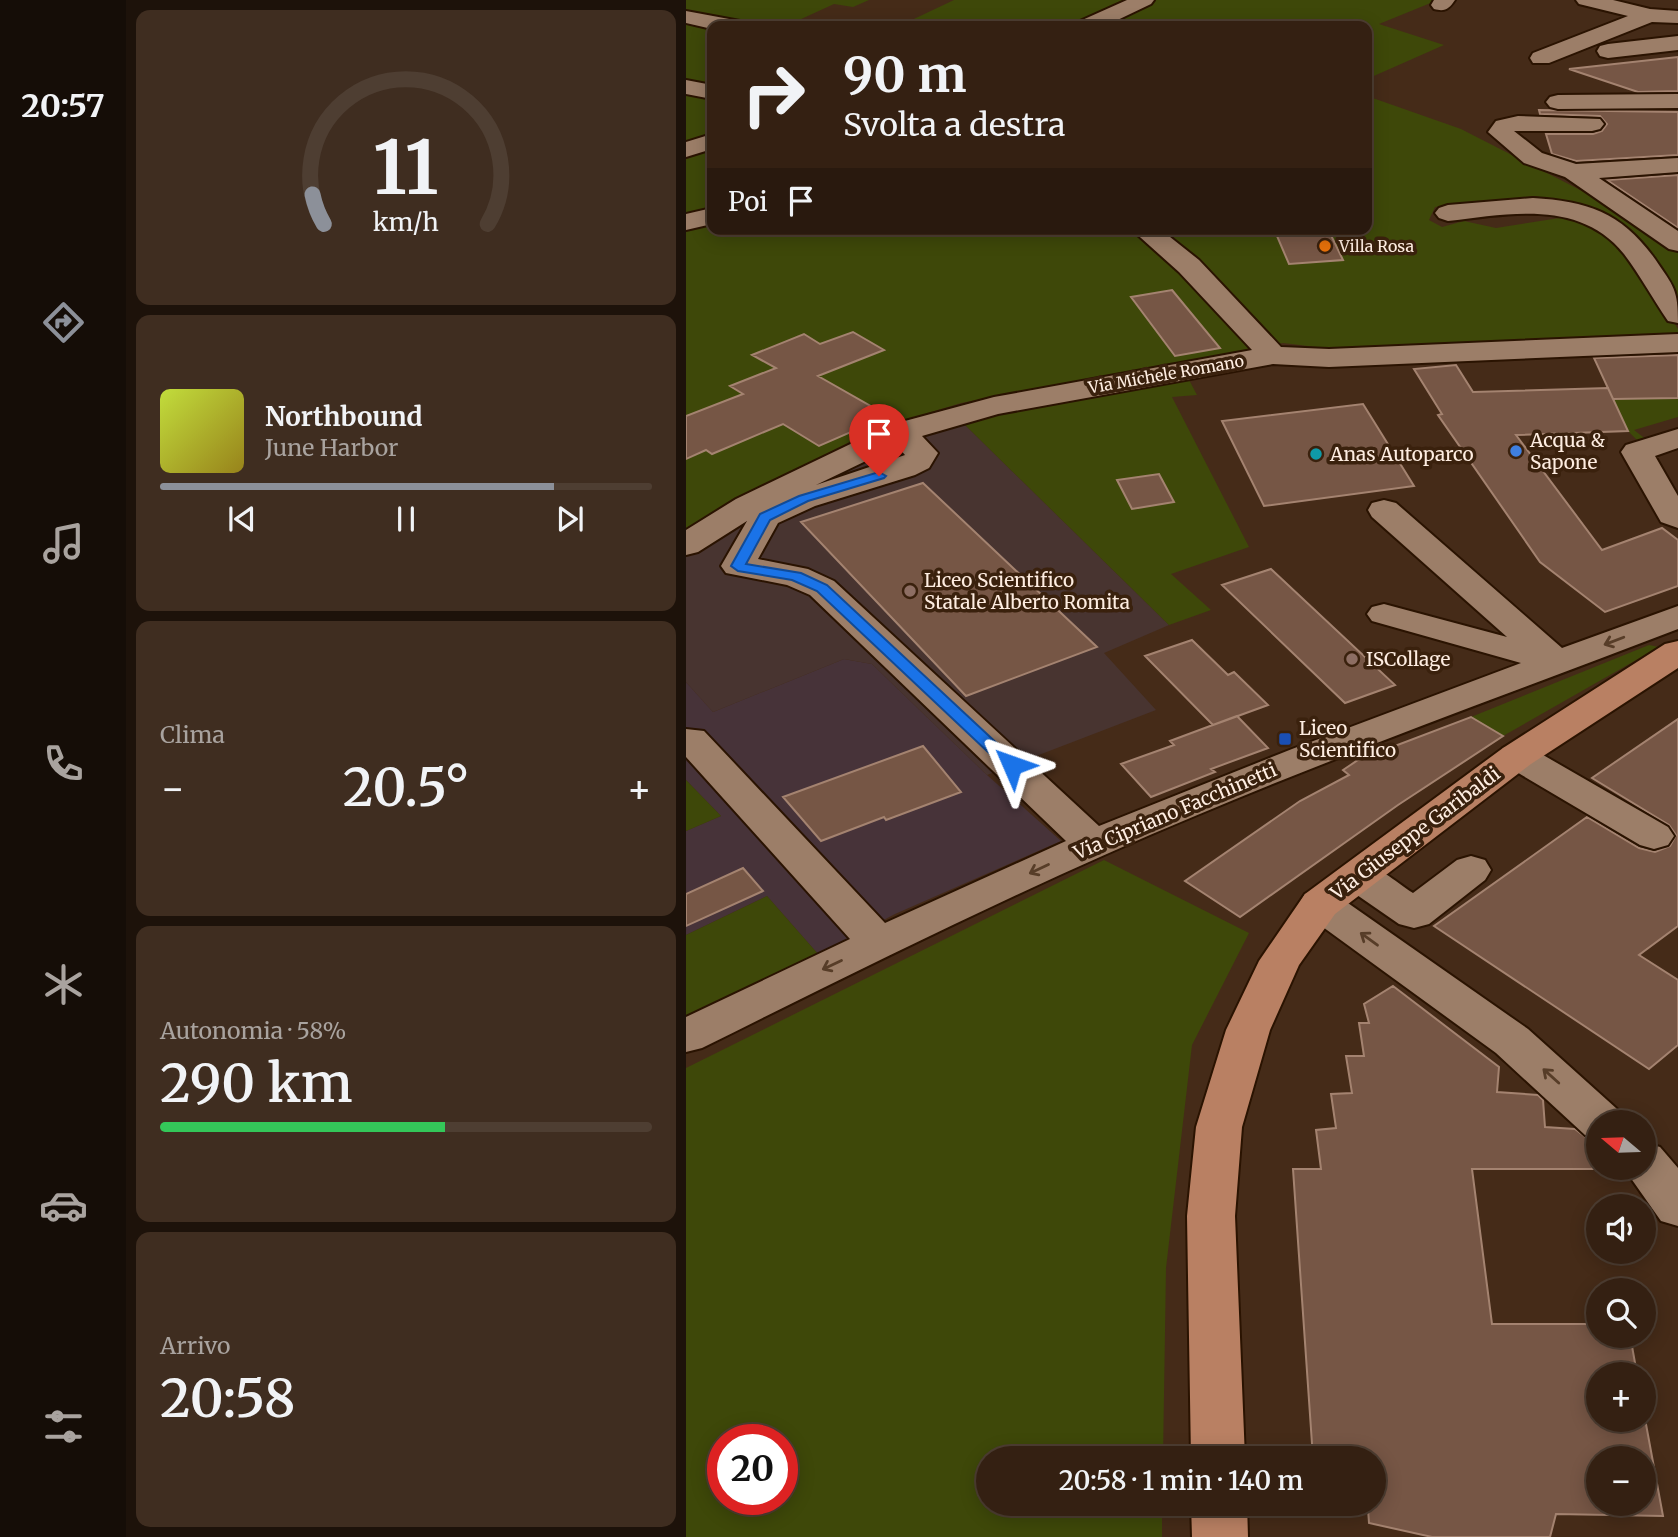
<!DOCTYPE html>
<html lang="it">
<meta charset="utf-8">
<style>
body{margin:0;font-family:Merriweather,serif;background:#3f2d20;color:#f1f3f6;height:100vh;display:flex;flex-direction:column;font-size:26px;white-space:nowrap}
*{box-sizing:border-box;margin:0}
p{font-size:23px;color:#a9a39f}
.icon{flex:none;width:38px;height:38px;fill:none;stroke:currentColor;stroke-width:2;stroke-linecap:round;stroke-linejoin:round}
.map{position:relative;flex:1;overflow:hidden}
.side{display:flex;flex-direction:column;gap:10px;padding:10px;background:#1d120a;width:560px}
.side>*{flex:none}
.guide{position:absolute;left:21px;top:21px;width:665px;height:214px;border-radius:14px;box-shadow:0 4px 18px #0003,0 0 0 2px #4e3e32;background:#342012;color:#f1f3f6;overflow:hidden}
.needle{width:46px;rotate:289deg}
.fabs{position:absolute;left:900px;top:1110px;display:grid;gap:14px}
.fabs a{display:grid;place-items:center;width:70px;height:70px;border-radius:50%;background:#342012;box-shadow:0 4px 18px #0003,0 0 0 2px #4e3e32;font-size:35px}
.speed{position:absolute;left:21px;top:1424px;display:flex;gap:14px;font-size:35px;font-weight:700;text-align:center}
.speed>*{display:grid;place-content:center;width:91px;height:91px;border-radius:50%;background:#342012;box-shadow:0 4px 18px #0003,0 0 0 2px #4e3e32;line-height:1}
.speed .limit{border:10px solid #d22;background:#fff;color:#111}
.pin{position:absolute;display:grid;place-items:center;width:60px;height:60px;color:#fff;margin:-72px -30px;border-radius:50% 50% 50% 0;rotate:-45deg;box-shadow:0 0 7px #0007}
.pin .icon{rotate:45deg}
.me{position:absolute;width:77px;margin:-38px;rotate:313deg;stroke-linejoin:round;filter:drop-shadow(0 0 5px #0008)}
.turn{display:flex;align-items:center;gap:24px;height:147px;padding:0 21px;font-size:32px}
.turn .icon{width:91px;height:91px;stroke-width:2.5}
.turn b{display:block;font-size:49px;line-height:60px}
.then{display:flex;align-items:center;height:66px;padding:0 21px;background:#0003;gap:14px;font-size:26px}
.big{font-size:52px;font-weight:600;line-height:1.1}
.side .widget{flex:1;display:flex;flex-direction:column;justify-content:center;gap:10px;min-width:0;padding:0 24px;border-radius:14px;background:#3f2d20}
.side .dial{align-items:center;gap:0}
.dial svg{height:182px;overflow:visible;fill:none;stroke:#4e3e32;stroke-width:7;stroke-linecap:round;text-anchor:middle}
.dial text{fill:#f1f3f6;stroke:none}
.song{display:flex;align-items:center;gap:21px}
.cover{width:84px;height:84px;border-radius:10px;background:linear-gradient(135deg,hsl(70 70% 55%),hsl(50 70% 35%))}
.played{height:7px;border-radius:4px;background:linear-gradient(90deg,#8c9099 80%,#4e3e32 80%)}
.keys{display:flex;justify-content:space-around;direction:ltr}
.heat{display:flex;justify-content:space-between;align-items:center;font-size:38px;direction:ltr}
.charge{height:10px;border-radius:5px;background:linear-gradient(90deg,#34c759 58%,#4e3e32 0)}
.trip{position:absolute;left:290px;top:1446px;width:410px;height:70px;border-radius:35px;background:#342012;box-shadow:0 4px 18px #0003,0 0 0 2px #4e3e32;font-weight:600;line-height:70px;text-align:center}
main{display:flex;flex:1;min-height:0}
.menu{display:flex;flex-direction:column;width:126px;justify-content:space-around;align-items:center;background:#150d07;color:#a9a39f}
.menu .icon{width:49px;height:49px}
.menu .active{color:#8c9099}
.menu b{font-size:32px;color:#f1f3f6}
.map>svg:first-child{display:block}
.industrial{fill:#473339}
.education{fill:#483430}
.green{fill:#3e4809;fill-rule:evenodd}
.building{fill:#765645;stroke:#a48370;stroke-width:2;fill-rule:evenodd}
.lines{fill:none;stroke-linecap:round;stroke-linejoin:round}
.minor-casing{stroke:#2a1301;stroke-width:4}
.major-casing{stroke:#2a1301;stroke-width:4}
.minor{fill:#9c7e68;fill-rule:evenodd}
.major{fill:#b98063;fill-rule:evenodd}
.oneway{stroke:#573d28}
.route{fill:#1a73e8;stroke:#114b97;stroke-width:2}
.food-dot{fill:#e8710a;stroke:#3a210d;stroke-width:2.5}
.shop-dot{fill:#3f7fe0;stroke:#3a210d;stroke-width:2.5}
.culture-dot{fill:#0f9aa8;stroke:#3a210d;stroke-width:2.5}
.education-dot{fill:#8d6e63;stroke:#3a210d;stroke-width:2.5}
.transit-dot{fill:#1a4fb4;stroke:#3a210d;stroke-width:2.5}
.labels{text-anchor:middle;stroke-width:7;stroke-linejoin:round;paint-order:stroke}
.far-poi-label{font-size:16px;fill:#feede1;stroke:#3a210d;text-anchor:start}
.far-street-label{font-size:16px;fill:#feede1;stroke:#3a210d}
.poi-label{font-size:19px;fill:#feede1;stroke:#3a210d;text-anchor:start}
.street-label{font-size:19px;fill:#feede1;stroke:#3a210d}
</style>
<main>
<nav class="menu">
<b>20:57</b>
<svg class="icon active" aria-label="directions" viewBox="0 0 24 24"><path d="M12 3l9 9-9 9-9-9zM9 14v-3h6M13 9l2 2-2 2"/></svg>
<svg class="icon" aria-label="music" viewBox="0 0 24 24"><path d="M9 18V5l10-2v13"/><circle cx="6" cy="18" r="3"/><circle cx="16" cy="16" r="3"/></svg>
<svg class="icon" aria-label="phone" viewBox="0 0 24 24"><path d="M5 4h4l2 5-3 2q2 4 5 5l2-3 5 2v4C11 20 4 13 5 4z"/></svg>
<svg class="icon" aria-label="climate" viewBox="0 0 24 24"><path d="M12 3v18M4 7l16 10M4 17L20 7"/></svg>
<svg class="icon" aria-label="car" viewBox="0 0 24 24"><path d="M5 17H2v-5l4-1 3-4h7l3 4 3 1v5h-3M9 17h6M6 11h13"/><circle cx="7" cy="17" r="2"/><circle cx="17" cy="17" r="2"/></svg>
<svg class="icon" aria-label="filters" viewBox="0 0 24 24"><path d="M4 7h16M4 17h16"/><circle cx="9" cy="7" r="2"/><circle cx="15" cy="17" r="2"/></svg>
</nav>
<section class="side">
<div class="widget dial"><svg viewBox="0 0 100 80">
<path d="M14 69A42 42 0 1 1 86 69"/>
<path d="M14 69A42 42 0 0 1 9 56" stroke="#8c9099"/>
<text x="50" y="56" font-size="32" font-weight="700">11</text>
<text x="50" y="72" font-size="11">km/h</text>
</svg></div>
<div class="widget">
<div class="song"><i class="cover"></i><div><b>Northbound</b><p>June Harbor</p></div></div>
<div class="played"></div>
<div class="keys"><svg class="icon" aria-label="previous" viewBox="0 0 24 24"><path d="M18 5L8 12l10 7zM5 5v14"/></svg><svg class="icon" aria-label="pause" viewBox="0 0 24 24"><path d="M8 5v14M16 5v14"/></svg><svg class="icon" aria-label="next" viewBox="0 0 24 24"><path d="M6 5l10 7-10 7zM19 5v14"/></svg></div>
</div>
<div class="widget"><p>Clima</p>
<div class="heat"><a>−</a><b class="big">20.5°</b><a>+</a></div>
</div>
<div class="widget"><p>Autonomia · 58%</p><b class="big">290 km</b><div class="charge"></div></div>
<div class="widget"><p>Arrivo</p><b class="big">20:58</b></div>
</section>
<div class="map">
<svg width="992" height="1537" viewBox="0 0 992 1537">
<rect width="100%" height="100%" fill="#452b18"/>
<path class="industrial" d="M 158,659 L 186,664 L 301,775 L 375,841 L 209,914 L 132,954 L 81,896 L 0,935 L 0,831 L 35,816 L 0,780 L 0,682 L 27,712 Z"/>
<path class="education" d="M 275,421 L 483,625 L 418,653 L 470,710 L 301,775 L 186,664 L 158,659 L 27,712 L 0,682 L 0,556 L 72,514 L 207,445 Z"/>
<path class="green" d="M 0,0 L 183,0 L 167,7 L 148,4 L 100,26 L 26,26 L 26,229 L 681,229 L 681,96 L 775,129 L 900,193 L 906,192 L 992,251 L 992,303 L 954,247 L 891,205 L 849,196 L 749,207 L 743,220 L 756,227 L 778,221 L 810,228 L 880,217 L 923,231 L 958,277 L 992,329 L 992,335 L 647,349 L 597,343 L 275,403 L 187,430 L 46,502 L 0,529 Z
M 268,0 L 752,0 L 693,24 L 758,45 L 681,79 L 681,26 L 213,26 Z
M 501,376 L 511,395 L 486,397 L 563,547 L 485,574 L 525,610 L 483,625 L 275,421 Z
M 992,376 L 992,417 L 948,430 L 961,440 L 953,442 L 942,431 L 918,378 Z
M 963,645 L 973,647 L 817,736 L 785,717 Z
M 0,780 L 35,816 L 0,831 Z
M 418,860 L 563,933 L 506,1045 L 480,1268 L 477,1458 L 303,1458 L 303,1503 L 476,1503 L 476,1537 L 0,1537 L 0,1068 ZM 37,1440 L 96,1440 L 96,1500 L 37,1500 Z
M 81,896 L 132,954 L 0,1016 L 0,935 Z"/>
<path class="building" d="M 992,57 L 992,91 L 952,92 L 883,69 Z
M 853,110 L 992,112 L 992,155 L 890,161 L 866,154 L 860,134 L 907,134 L 916,131 L 921,124 L 914,116 L 854,114 Z
M 992,175 L 992,228 L 921,180 Z
M 588,229 L 642,229 L 657,260 L 603,264 Z
M 486,290 L 534,348 L 489,356 L 445,297 Z
M 167,332 L 198,350 L 132,376 L 202,416 L 133,446 L 97,424 L 26,454 L 20,450 L 0,459 L 0,416 L 57,394 L 44,386 L 90,368 L 66,355 L 118,334 L 134,344 Z
M 992,355 L 992,398 L 927,399 L 908,358 Z
M 770,365 L 787,392 L 922,388 L 942,431 L 830,435 L 916,550 L 976,528 L 992,540 L 992,586 L 919,612 L 854,562 L 752,415 L 756,414 L 728,369 Z
M 677,404 L 728,486 L 578,506 L 536,421 Z
M 473,474 L 488,502 L 446,509 L 431,480 Z
M 237,483 L 411,647 L 280,696 L 115,522 Z
M 585,569 L 709,685 L 659,703 L 536,585 Z
M 506,640 L 542,675 L 548,672 L 582,705 L 527,725 L 459,656 Z
M 551,716 L 582,748 L 525,769 L 529,772 L 465,797 L 435,764 L 488,745 L 484,741 Z
M 785,717 L 817,736 L 712,805 L 554,917 L 499,881 L 614,801 L 663,775 L 657,770 L 672,760 Z
M 992,719 L 992,926 L 953,955 L 992,980 L 992,1045 L 963,1069 L 748,926 L 901,817 L 953,848 L 969,852 L 984,846 L 990,835 L 983,825 L 906,778 Z
M 237,746 L 275,792 L 200,820 L 198,817 L 135,841 L 97,797 Z
M 57,868 L 77,891 L 0,926 L 0,894 Z
M 707,986 L 813,1067 L 811,1092 L 852,1095 L 857,1100 L 859,1127 L 889,1129 L 902,1139 L 907,1169 L 786,1169 L 806,1324 L 912,1324 L 912,1335 L 944,1335 L 951,1374 L 912,1374 L 912,1419 L 957,1419 L 957,1408 L 977,1516 L 870,1514 L 864,1537 L 746,1537 L 683,1523 L 682,1509 L 630,1508 L 630,1503 L 688,1503 L 688,1458 L 627,1458 L 607,1169 L 635,1169 L 630,1130 L 650,1128 L 645,1094 L 666,1093 L 660,1056 L 678,1056 L 673,1023 L 683,1023 L 678,1004 ZM 912,1458 L 957,1458 L 957,1503 L 912,1503 Z"/>
<g class="lines">
<g class="minor-casing">
<path id="minor" d="M 441,0 L 468,0 L 465,4 L 419,26 L 391,26 L 394,21 Z
M 748,0 L 769,0 C 763,9 759,12 748,9 L 745,5 Z
M 890,0 L 927,0 L 964,9 L 992,11 L 992,23 L 966,22 L 863,63 L 847,63 L 844,58 L 847,53 L 942,16 L 893,4 Z
M 0,11 L 54,21 L 57,26 L 26,26 L 26,29 L 0,23 Z
M 992,36 L 992,50 L 922,58 L 914,56 L 911,51 L 914,46 L 922,44 Z
M 0,80 L 26,85 L 26,99 L 0,94 Z
M 992,94 L 992,108 L 872,109 L 864,107 L 860,102 L 864,97 L 872,95 Z
M 832,116 L 914,119 L 918,124 L 914,129 L 906,131 L 828,131 L 856,153 L 890,164 L 992,158 L 992,172 L 913,178 L 992,231 L 992,251 L 983,249 L 879,177 L 838,163 L 802,132 L 810,121 Z
M 26,134 L 26,149 L 0,157 L 0,142 Z
M 847,198 C 902,201 936,213 969,259 C 988,287 992,289 992,323 L 982,321 C 967,299 954,275 938,254 C 894,199 823,214 762,221 L 753,218 L 749,213 L 753,208 L 762,205 Z
M 26,208 L 26,224 L 0,230 L 0,214 Z
M 445,229 L 474,229 L 513,260 L 595,347 L 643,349 L 992,334 L 992,352 L 643,367 L 587,364 L 312,414 L 236,436 L 252,453 L 243,468 L 229,475 L 129,506 L 92,523 L 72,559 L 122,569 L 148,581 L 413,826 L 606,749 L 835,663 L 686,621 L 681,614 L 686,607 L 698,604 L 821,637 L 686,517 L 682,510 L 686,503 L 698,500 L 710,503 L 876,648 L 992,606 L 992,629 C 831,691 668,749 509,816 C 341,886 179,967 16,1048 L 0,1052 L 0,1017 L 164,939 L 0,757 L 0,729 L 18,731 L 199,923 L 380,841 L 124,595 L 101,585 L 40,573 L 35,566 L 61,521 L 12,552 L 0,555 L 0,530 L 50,499 L 204,425 L 308,397 L 566,350 L 493,272 ZM 211,446 L 219,455 L 130,485 Z
M 992,429 L 992,448 L 969,456 L 992,496 L 992,528 L 975,522 L 935,452 L 940,445 Z
M 831,744 L 845,748 L 982,827 L 988,836 L 982,845 L 968,849 L 954,845 L 817,764 L 812,756 L 817,748 Z
M 785,856 L 799,860 L 805,870 L 799,880 L 743,924 L 728,928 L 713,924 L 658,886 L 652,876 L 658,866 C 686,858 704,878 727,893 L 771,860 Z
M 634,890 L 649,894 L 842,1029 L 931,1109 L 938,1122 L 912,1122 L 912,1139 L 899,1135 L 810,1053 L 619,914 L 613,904 L 619,894 Z
M 957,1142 L 974,1147 L 992,1168 L 992,1226 L 975,1221 L 937,1167 L 957,1167 Z"/>
</g>
<g class="major-casing">
<path id="major" d="M 992,641 L 992,668 L 845,764 L 649,914 L 613,965 L 584,1030 L 556,1127 L 549,1216 L 559,1458 L 505,1458 L 501,1216 L 510,1127 L 540,1030 L 573,961 L 619,894 L 817,748 L 979,644 Z
M 505,1503 L 561,1503 L 562,1537 L 506,1537 Z"/>
</g>
<use href="#minor" class="minor"/>
<use href="#major" class="major"/>
</g>
<defs><path id="oneway-shaft" d="M-6 0H5M1.5-3L5.5 0L1.5 3" fill="none" stroke-width="1.6" stroke-linecap="round" stroke-linejoin="round" transform="scale(1.75)"/></defs>
<g class="oneway">
<use href="#oneway-shaft" transform="translate(928 641) rotate(159)"/>
<use href="#oneway-shaft" transform="translate(353 869) rotate(155)"/>
<use href="#oneway-shaft" transform="translate(683 939) rotate(-144)"/>
<use href="#oneway-shaft" transform="translate(146 965) rotate(155)"/>
<use href="#oneway-shaft" transform="translate(865 1076) rotate(-138)"/>
</g>
<path class="route" d="M 193,472 L 200,476 L 198,478 L 122,501 L 84,520 L 60,564 L 115,573 L 141,585 L 331,762 L 334,765 L 331,769 L 320,769 L 131,591 L 106,580 L 52,571 L 45,566 L 74,514 L 113,496 Z"/>
<circle class="food-dot" cx="639" cy="246" r="7"/>
<circle class="shop-dot" cx="830" cy="451" r="7"/>
<circle class="culture-dot" cx="630" cy="454" r="7"/>
<g class="education-dot">
<circle cx="224" cy="591" r="7"/>
<circle cx="666" cy="659" r="7"/>
</g>
<rect class="transit-dot" x="592" y="732" width="14" height="14" rx="3.5"/>
<g class="labels">
<g class="far-poi-label">
<text x="653" y="252">Villa Rosa</text>
</g>
<g class="far-street-label">
<text transform="translate(480 374) rotate(-10)" y="6">Via Michele Romano</text>
</g>
<g class="poi-label">
<text x="844" y="447">Acqua &amp;<tspan x="844" dy="22">Sapone</tspan></text>
<text x="644" y="461">Anas Autoparco</text>
<text x="238" y="587">Liceo Scientifico<tspan x="238" dy="22">Statale Alberto Romita</tspan></text>
<text x="680" y="666">ISCollage</text>
<text x="613" y="735">Liceo<tspan x="613" dy="22">Scientifico</tspan></text>
</g>
<g class="street-label">
<text transform="translate(489 811) rotate(-23)" y="7">Via Cipriano Facchinetti</text>
<text transform="translate(729 833) rotate(-37)" y="7">Via Giuseppe Garibaldi</text>
</g>
</g>
</svg>
<div class="fabs">
<a><svg class="needle" viewBox="-14 -14 28 28"><path d="M0-13l5 13h-10z" fill="#e53935"/><path d="M0 13l5-13h-10z" fill="#a9a39f"/></svg></a>
<a><svg class="icon" aria-label="sound" viewBox="0 0 24 24"><path d="M4 9h4l5-4v14l-5-4H4zM17 9q2 3 0 6"/></svg></a>
<a><svg class="icon" aria-label="search" viewBox="0 0 24 24"><circle cx="10" cy="10" r="6"/><path d="M15 15l6 6"/></svg></a>
<a>+</a>
<a>−</a>
</div>
<div class="speed"><div class="limit">20</div></div>
<div class="pin" style="left:193px;top:476px;background:#d93025"><svg class="icon" aria-label="arrive" viewBox="0 0 24 24"><path d="M6 21V4h12l-3 4 3 4H6"/></svg></div>
<svg class="me" style="left:326px;top:765px" viewBox="-20 -20 40 40"><path d="M0-17L14 15 0 8-14 15z" fill="#1a73e8" stroke="#fff" stroke-width="4"/></svg>
<div class="trip">20:58 · 1 min · 140 m</div>
<div class="guide">
<div class="turn"><svg class="icon" aria-label="right" viewBox="0 0 24 24"><path d="M7 20v-9h11M14 6l5 5-5 5"/></svg><div><b>90 m</b>Svolta a destra</div></div>
<div class="then">Poi<svg class="icon" aria-label="arrive" viewBox="0 0 24 24"><path d="M6 21V4h12l-3 4 3 4H6"/></svg></div>
</div>
</div>
</main>
